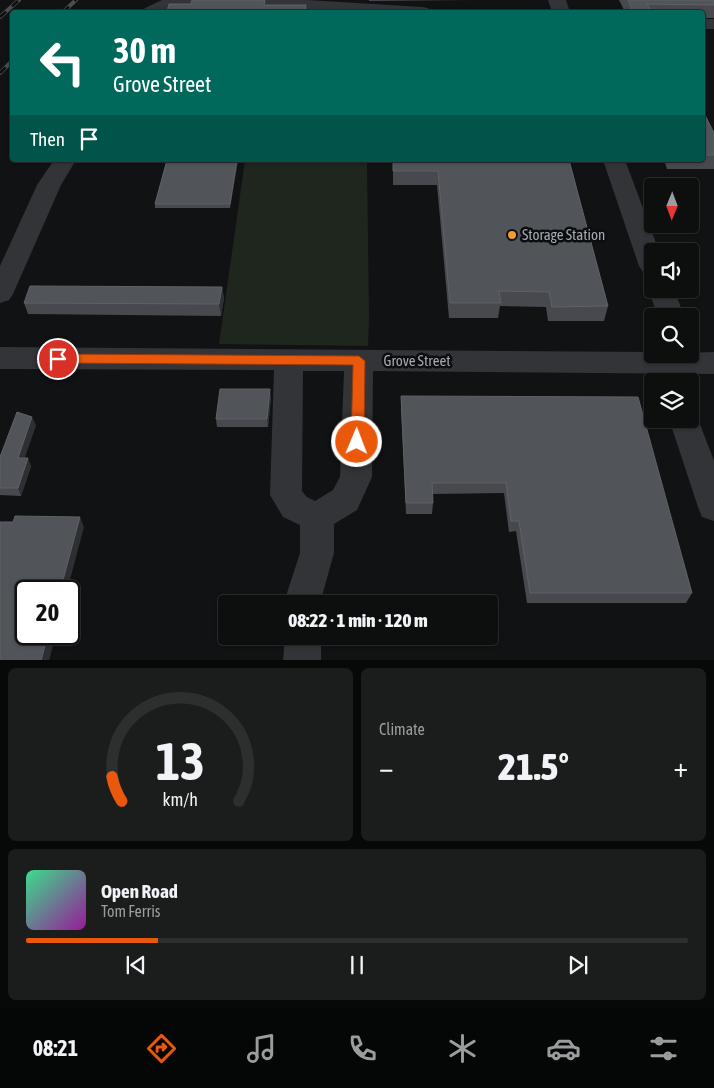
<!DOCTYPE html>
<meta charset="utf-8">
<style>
body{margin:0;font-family:"Asap Condensed",sans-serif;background:#1b1c1c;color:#f1f3f6;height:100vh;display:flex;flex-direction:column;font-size:19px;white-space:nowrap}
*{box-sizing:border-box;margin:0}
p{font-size:16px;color:#9a9c9e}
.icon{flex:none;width:28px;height:28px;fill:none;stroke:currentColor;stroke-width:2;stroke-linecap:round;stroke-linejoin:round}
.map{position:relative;height:660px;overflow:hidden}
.drawer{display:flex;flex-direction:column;gap:8px;padding:8px;background:#070808;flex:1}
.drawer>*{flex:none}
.banner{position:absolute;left:10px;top:10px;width:695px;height:152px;border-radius:5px;box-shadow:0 1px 4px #0004,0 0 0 1px #2d2e2e;background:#00695c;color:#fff;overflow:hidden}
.needle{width:32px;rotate:181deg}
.fabs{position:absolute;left:644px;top:178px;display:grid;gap:10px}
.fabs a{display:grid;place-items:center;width:55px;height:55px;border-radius:5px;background:#0d0e0e;box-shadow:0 1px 4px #0004,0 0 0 1px #2d2e2e;font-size:25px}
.speed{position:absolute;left:15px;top:580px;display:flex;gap:10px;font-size:25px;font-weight:700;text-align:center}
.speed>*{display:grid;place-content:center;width:65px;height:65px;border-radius:50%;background:#0d0e0e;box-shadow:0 1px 4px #0004,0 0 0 1px #2d2e2e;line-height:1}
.speed .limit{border:2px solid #111;border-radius:8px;background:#fff;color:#111}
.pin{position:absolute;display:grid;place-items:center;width:42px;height:42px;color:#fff;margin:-21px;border:2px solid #fff;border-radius:50%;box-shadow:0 1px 5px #0007}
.me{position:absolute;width:55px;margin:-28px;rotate:1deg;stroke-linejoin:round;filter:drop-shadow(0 0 4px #0008)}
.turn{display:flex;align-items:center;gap:18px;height:105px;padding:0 20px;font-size:22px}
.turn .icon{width:65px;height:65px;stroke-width:2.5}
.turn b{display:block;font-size:35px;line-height:42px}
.then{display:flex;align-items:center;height:48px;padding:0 20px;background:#0003;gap:10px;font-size:19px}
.big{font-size:38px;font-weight:800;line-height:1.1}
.drawer .widget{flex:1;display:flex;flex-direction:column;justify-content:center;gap:8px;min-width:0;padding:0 18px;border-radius:8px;background:#1b1c1c}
.drawer .dial{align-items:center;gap:0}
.dial svg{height:130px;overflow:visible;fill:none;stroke:#2d2e2e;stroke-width:7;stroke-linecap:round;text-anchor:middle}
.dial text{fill:#f1f3f6;stroke:none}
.song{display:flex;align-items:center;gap:15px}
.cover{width:60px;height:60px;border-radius:8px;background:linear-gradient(135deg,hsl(150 70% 55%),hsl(300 70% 35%))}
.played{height:5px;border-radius:2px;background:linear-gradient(90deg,#ea580c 20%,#2d2e2e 20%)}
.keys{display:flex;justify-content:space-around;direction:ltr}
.heat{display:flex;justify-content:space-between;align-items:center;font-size:28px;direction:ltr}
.drawer .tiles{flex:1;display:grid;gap:8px;grid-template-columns:1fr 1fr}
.widget:last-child{grid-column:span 2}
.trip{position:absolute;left:218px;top:595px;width:280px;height:50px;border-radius:5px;background:#0d0e0e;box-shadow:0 1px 4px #0004,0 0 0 1px #2d2e2e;font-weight:800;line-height:50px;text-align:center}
.dock{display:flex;height:80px;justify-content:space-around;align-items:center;background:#050606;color:#9a9c9e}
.dock .icon{width:35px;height:35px}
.dock .selected{color:#ea580c}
.dock b{font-size:22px;color:#f1f3f6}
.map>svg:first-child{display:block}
.green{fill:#1e261e}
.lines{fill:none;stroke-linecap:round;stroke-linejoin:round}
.minor{fill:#323438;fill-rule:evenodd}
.rail-casing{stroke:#4a4c51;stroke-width:4}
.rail{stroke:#0c0d0e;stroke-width:2.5;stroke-dasharray:8;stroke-linecap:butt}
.wall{fill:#47494e}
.shaded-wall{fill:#2d2f32}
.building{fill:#515459;stroke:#5e6167}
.route{fill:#ea580c;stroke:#983908}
.poi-dot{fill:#ef9e2d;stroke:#0c0d0e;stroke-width:2}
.labels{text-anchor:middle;stroke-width:5;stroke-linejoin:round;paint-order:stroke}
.poi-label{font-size:15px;fill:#a3a9b3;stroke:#0c0d0e;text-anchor:start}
.street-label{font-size:15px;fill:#a3a9b3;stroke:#0c0d0e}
</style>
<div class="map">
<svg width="714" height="661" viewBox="0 0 714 661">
<rect width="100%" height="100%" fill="#111213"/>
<path class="green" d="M 245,160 L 367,160 L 369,318 L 368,346 L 219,344 Z"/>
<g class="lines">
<path class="minor" d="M 162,0 L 307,0 L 422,7 L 428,8 L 431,12 L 339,12 L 175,8 L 163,12 L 142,12 L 145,8 Z
M 548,0 L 566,0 L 570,12 L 552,12 Z
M 702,19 L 714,19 L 714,29 L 702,29 Z
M 54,160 L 76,160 L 61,185 L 13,294 L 9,300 L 0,303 L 0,266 L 37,185 Z
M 603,160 L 625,160 L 659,251 L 652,251 L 652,274 L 643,272 L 639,266 Z
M 652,282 L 652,289 L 674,289 L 684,316 L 658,316 L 648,289 Z
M 0,347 L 652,352 L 652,354 L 714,352 L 714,374 L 373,371 L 372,477 L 357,510 L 334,524 L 334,553 L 322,596 L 322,604 L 286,604 L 286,596 L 300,553 L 300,525 L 283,517 L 270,495 L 274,370 L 0,369 ZM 303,371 L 344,371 L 340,477 L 333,490 L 315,501 L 307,497 L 302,491 Z
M 690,409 L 695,411 L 714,461 L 714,521 L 702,517 L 698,507 L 669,419 L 690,419 Z
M 285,636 L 321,636 L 321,661 L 283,661 Z"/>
<g class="rail-casing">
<path id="rail" d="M 63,12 L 76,0
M 0,17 L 19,0
M 0,73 L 12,61"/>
</g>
<use href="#rail" class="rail"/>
</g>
<path class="wall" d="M 369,0 L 469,0 L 369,1 Z
M 619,0 L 714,0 L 714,18 L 702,18 L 702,12 L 625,12 Z
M 702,115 L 714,133 L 714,169 L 667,169 L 664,160 L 702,160 Z
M 167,160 L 238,160 L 230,208 L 155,208 L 155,204 Z
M 393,160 L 569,160 L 608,306 L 604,321 L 548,321 L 546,307 L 500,306 L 498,318 L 449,318 L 437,185 L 393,185 Z
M 222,287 L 224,298 L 221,316 L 28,314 L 24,303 Z
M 401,396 L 692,593 L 686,603 L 527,603 L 516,531 L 509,532 L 504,493 L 432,494 L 433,503 L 432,514 L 406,514 L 401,407 Z
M 271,397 L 268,427 L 217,427 L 216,419 Z
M 36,425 L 24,458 L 31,466 L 21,496 L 0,495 L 0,457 Z"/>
<path class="shaded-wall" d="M 237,160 L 238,160 L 230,208 L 230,204 Z
M 222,287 L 224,298 L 221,316 L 219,304 Z
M 270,389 L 271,397 L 268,427 L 267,419 Z
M 32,417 L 36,425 L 22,466 L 18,458 Z
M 28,458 L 31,466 L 21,496 L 18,488 Z
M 80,517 L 84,527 L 67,591 L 60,591 Z
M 48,634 L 56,634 L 49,661 L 41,661 Z"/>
<path class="building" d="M 192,0 L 265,0 L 264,5 L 306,5 L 305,12 L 167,12 L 169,4 L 191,4 Z
M 628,0 L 714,0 L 714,5 L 647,4 L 652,12 L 633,12 Z
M 702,115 L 705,115 L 714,133 L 714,155 L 702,155 Z
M 167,160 L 237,160 L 230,204 L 155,204 Z
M 393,160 L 569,160 L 608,306 L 552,307 L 549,292 L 499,291 L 501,303 L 450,303 L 438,171 L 393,171 Z
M 30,286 L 222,287 L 219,304 L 24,303 Z
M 220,389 L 270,389 L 267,419 L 216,419 Z
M 401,396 L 638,397 L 692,593 L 530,593 L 519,521 L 511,521 L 506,483 L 432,483 L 433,503 L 406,503 Z
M 17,412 L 32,417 L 18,458 L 28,458 L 18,488 L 0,488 L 0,457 Z
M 15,516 L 80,517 L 60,591 L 26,591 L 26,634 L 48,634 L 41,661 L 0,661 L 0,522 L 13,522 Z"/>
<path class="route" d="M 58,354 L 359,356 L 365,361 L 364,442 L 362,446 L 357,448 L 353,446 L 351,442 L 353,365 L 58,363 L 52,359 Z"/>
<circle class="poi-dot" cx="512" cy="235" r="5"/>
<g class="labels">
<g class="poi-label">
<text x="522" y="240">Storage Station</text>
</g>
<g class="street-label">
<text x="417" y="366">Grove Street</text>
</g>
</g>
</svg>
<div class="fabs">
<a><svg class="needle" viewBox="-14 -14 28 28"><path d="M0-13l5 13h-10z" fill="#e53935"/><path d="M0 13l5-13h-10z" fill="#9a9c9e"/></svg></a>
<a><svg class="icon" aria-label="sound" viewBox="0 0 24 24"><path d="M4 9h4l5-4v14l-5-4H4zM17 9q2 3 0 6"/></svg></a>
<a><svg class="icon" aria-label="search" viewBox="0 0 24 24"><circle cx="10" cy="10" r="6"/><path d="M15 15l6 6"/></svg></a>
<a><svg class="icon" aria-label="layers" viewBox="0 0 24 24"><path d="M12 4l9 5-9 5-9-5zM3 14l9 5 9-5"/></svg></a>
</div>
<div class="speed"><div class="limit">20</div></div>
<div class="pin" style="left:58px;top:359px;background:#d93025"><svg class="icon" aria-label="arrive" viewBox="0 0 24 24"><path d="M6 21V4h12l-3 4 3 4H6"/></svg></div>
<svg class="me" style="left:357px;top:442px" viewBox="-20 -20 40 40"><circle r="17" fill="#ea580c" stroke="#fff" stroke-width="3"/><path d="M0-11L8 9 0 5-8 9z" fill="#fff"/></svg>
<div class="trip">08:22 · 1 min · 120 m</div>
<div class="banner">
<div class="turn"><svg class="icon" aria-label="left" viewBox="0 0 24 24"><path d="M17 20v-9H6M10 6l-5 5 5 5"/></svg><div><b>30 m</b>Grove Street</div></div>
<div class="then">Then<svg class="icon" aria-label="arrive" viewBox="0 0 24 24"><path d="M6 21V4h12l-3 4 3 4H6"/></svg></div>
</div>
</div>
<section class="drawer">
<div class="tiles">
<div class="widget dial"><svg viewBox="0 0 100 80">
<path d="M14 69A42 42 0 1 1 86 69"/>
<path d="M14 69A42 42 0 0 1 8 54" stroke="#ea580c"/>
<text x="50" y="56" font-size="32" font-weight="700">13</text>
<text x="50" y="72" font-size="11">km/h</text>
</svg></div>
<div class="widget"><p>Climate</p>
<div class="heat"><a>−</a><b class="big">21.5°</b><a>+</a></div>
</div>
<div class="widget">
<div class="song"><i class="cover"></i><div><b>Open Road</b><p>Tom Ferris</p></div></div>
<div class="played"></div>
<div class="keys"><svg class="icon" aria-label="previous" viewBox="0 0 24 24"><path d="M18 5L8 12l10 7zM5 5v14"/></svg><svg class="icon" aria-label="pause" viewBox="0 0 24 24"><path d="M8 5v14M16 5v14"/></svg><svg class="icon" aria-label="next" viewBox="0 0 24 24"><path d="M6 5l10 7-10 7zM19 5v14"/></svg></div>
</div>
</div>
</section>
<nav class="dock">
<b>08:21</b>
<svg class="icon selected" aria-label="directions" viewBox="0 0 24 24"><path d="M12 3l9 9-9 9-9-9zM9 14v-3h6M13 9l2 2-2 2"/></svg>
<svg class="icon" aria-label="music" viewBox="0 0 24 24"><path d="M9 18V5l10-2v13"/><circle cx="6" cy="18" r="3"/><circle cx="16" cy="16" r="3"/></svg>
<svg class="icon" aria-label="phone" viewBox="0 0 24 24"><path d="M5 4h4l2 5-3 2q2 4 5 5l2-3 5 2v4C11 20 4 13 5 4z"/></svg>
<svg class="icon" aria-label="climate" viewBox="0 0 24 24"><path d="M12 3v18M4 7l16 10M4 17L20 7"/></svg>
<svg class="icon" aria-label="car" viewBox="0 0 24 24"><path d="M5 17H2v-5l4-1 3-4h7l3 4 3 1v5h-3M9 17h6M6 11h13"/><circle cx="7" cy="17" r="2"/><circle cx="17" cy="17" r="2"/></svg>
<svg class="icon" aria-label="filters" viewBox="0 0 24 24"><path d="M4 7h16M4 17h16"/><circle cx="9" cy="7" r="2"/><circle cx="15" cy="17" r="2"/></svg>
</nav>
